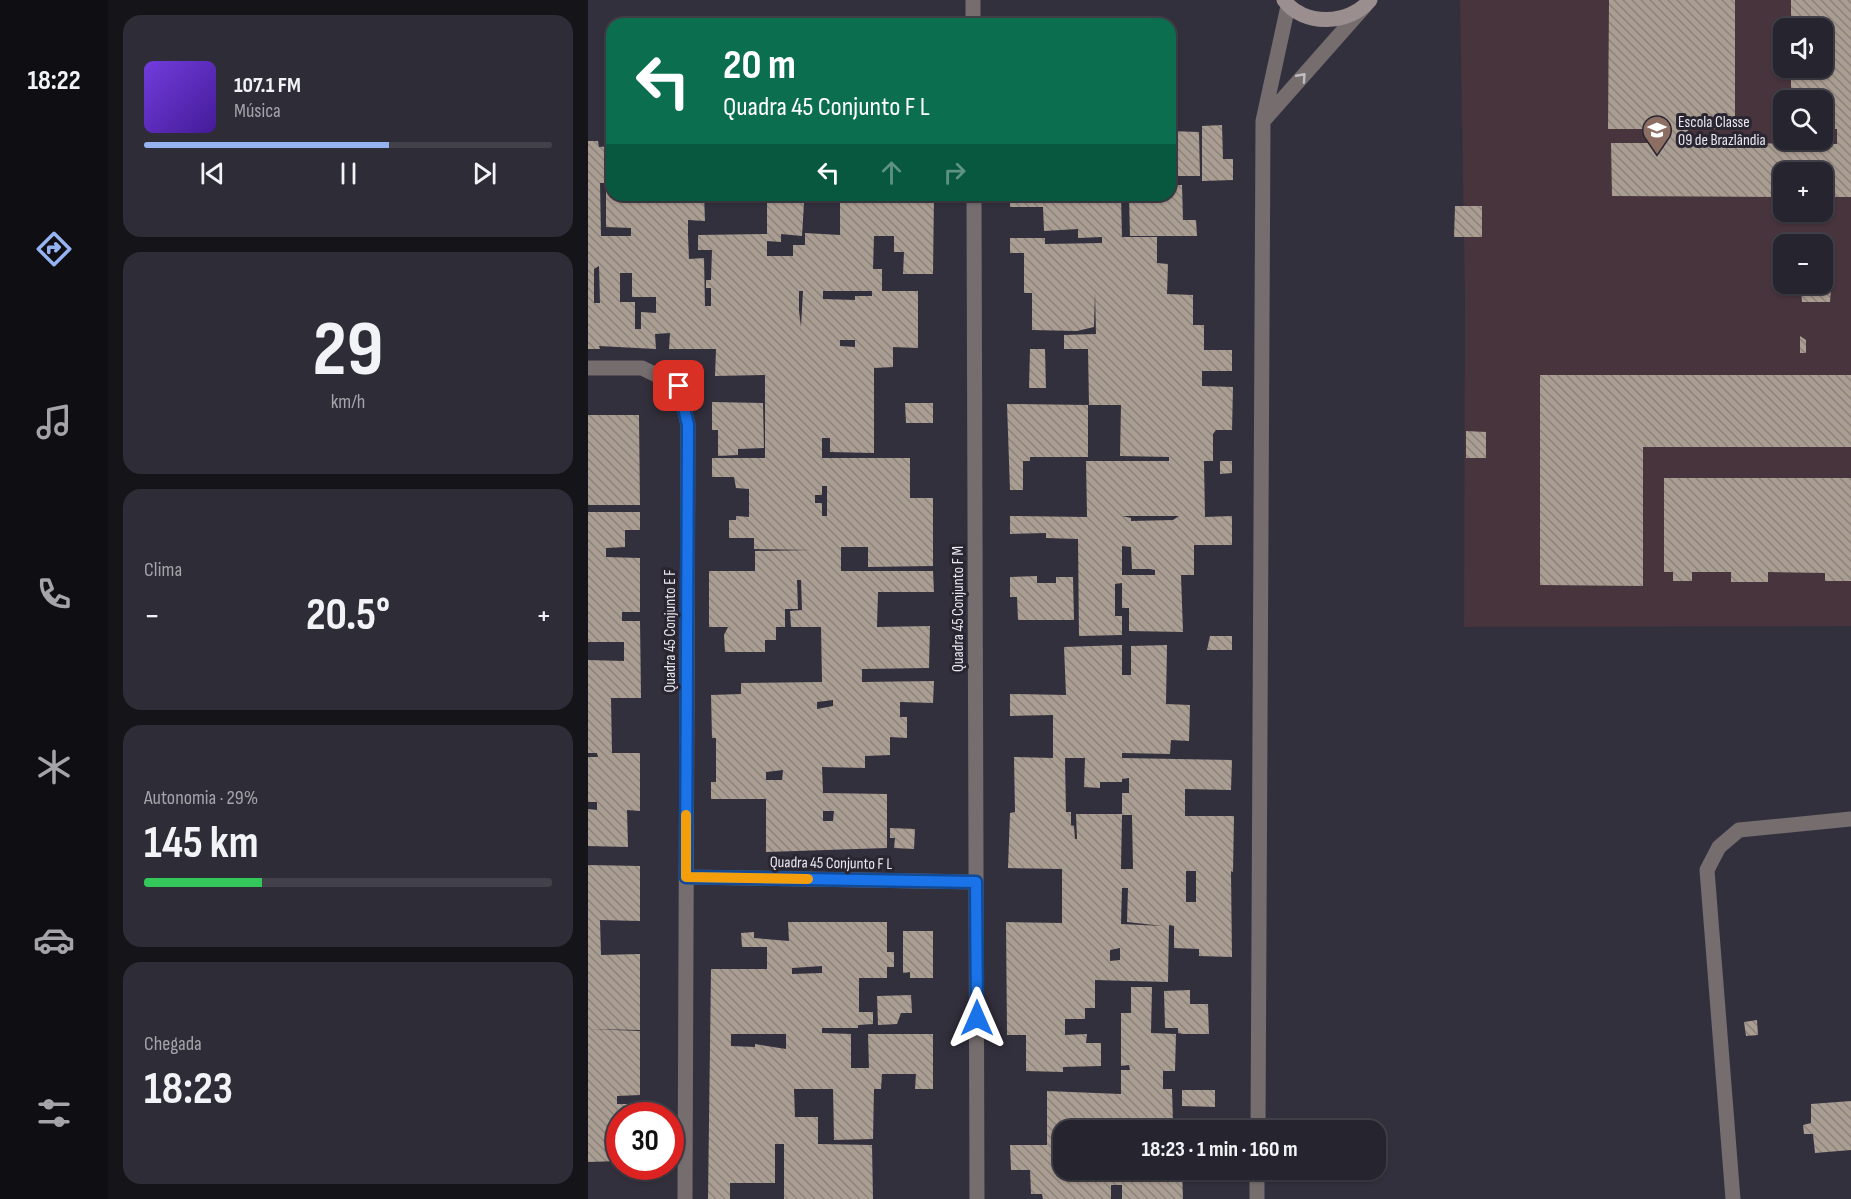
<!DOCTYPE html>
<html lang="pt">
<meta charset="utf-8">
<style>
body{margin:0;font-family:"Sofia Sans Condensed",sans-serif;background:#2e2c36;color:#f1f3f6;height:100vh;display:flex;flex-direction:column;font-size:22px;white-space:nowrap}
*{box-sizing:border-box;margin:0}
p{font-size:20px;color:#a4a4aa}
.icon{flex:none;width:33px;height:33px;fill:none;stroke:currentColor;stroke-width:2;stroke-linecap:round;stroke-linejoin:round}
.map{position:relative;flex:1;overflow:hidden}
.details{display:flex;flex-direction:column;gap:15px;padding:15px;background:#151419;width:480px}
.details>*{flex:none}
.hud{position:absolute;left:18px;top:18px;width:570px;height:183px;border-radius:18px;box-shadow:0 2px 4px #0004,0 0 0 2px #42414a;background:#0b6e4f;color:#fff;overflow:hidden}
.tools{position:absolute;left:1185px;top:18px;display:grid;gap:12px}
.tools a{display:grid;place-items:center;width:60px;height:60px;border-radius:12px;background:#26242e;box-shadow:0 2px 4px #0004,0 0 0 2px #42414a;font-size:30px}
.speed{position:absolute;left:18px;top:1102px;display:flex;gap:12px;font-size:30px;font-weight:700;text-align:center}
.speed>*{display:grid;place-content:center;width:78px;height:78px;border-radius:50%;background:#26242e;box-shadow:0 2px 4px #0004,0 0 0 2px #42414a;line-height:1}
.speed .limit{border:9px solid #d22;background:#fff;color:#111}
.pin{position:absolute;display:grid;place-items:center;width:51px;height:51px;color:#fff;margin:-26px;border-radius:12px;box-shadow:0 3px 9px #0006}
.me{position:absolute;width:66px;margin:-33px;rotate:0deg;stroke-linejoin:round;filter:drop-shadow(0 0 4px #0008)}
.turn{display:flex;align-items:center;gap:21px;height:126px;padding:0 18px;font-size:27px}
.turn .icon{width:78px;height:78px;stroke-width:2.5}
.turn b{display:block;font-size:42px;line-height:51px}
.lanes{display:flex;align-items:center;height:57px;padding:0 18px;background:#0003;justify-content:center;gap:30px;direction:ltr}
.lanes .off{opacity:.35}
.big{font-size:45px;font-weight:700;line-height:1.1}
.details .tile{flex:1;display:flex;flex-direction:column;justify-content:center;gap:9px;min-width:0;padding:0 21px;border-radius:18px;background:#2e2c36}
.details .dial{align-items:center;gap:0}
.dial b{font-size:78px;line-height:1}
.song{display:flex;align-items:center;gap:18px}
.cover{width:72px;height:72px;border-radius:9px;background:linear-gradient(135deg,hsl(260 70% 55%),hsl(260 70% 35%))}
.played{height:6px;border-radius:3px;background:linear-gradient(90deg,#95b2f1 60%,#42414a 60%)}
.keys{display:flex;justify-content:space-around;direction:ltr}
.heat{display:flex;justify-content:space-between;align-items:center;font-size:33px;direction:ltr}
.charge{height:9px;border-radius:4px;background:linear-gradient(90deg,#34c759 29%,#42414a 0)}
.trip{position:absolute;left:465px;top:1120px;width:333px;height:60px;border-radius:18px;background:#26242e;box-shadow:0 2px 4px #0004,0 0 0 2px #42414a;font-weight:700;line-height:60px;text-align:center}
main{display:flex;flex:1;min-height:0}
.tab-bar{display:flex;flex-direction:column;width:108px;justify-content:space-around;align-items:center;background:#0f0e12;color:#a4a4aa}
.tab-bar .icon{width:42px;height:42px}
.tab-bar .active{color:#95b2f1}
.tab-bar b{font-size:27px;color:#f1f3f6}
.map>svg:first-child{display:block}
.commercial{fill:#47343c;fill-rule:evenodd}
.building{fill:url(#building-back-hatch);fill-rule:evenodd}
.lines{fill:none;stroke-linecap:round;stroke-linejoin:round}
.lane{stroke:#756d6e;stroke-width:15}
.street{stroke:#756d6e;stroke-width:15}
.secondary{stroke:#9a8e8f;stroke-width:15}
.oneway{stroke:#c0bcc2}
.route-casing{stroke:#114b97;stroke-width:15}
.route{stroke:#1a73e8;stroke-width:10}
.slow{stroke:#f59e0b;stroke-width:10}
.labels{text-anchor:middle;stroke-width:6;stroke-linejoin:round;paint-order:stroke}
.poi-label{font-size:16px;fill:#e9e7f0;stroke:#292632;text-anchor:start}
.street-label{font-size:16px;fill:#e9e7f0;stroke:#292632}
</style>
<main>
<nav class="tab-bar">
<b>18:22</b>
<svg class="icon active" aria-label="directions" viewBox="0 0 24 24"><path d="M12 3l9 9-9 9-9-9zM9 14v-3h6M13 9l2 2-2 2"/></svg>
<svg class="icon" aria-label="music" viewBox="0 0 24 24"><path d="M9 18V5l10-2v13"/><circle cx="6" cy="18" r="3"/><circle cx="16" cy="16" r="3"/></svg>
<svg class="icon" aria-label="phone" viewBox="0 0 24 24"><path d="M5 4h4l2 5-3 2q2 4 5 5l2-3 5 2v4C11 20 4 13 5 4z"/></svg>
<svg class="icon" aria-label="climate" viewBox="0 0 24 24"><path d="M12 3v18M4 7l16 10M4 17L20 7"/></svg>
<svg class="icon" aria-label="car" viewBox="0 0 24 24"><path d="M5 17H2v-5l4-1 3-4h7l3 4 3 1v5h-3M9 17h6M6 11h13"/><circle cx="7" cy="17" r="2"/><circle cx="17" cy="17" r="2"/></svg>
<svg class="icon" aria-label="filters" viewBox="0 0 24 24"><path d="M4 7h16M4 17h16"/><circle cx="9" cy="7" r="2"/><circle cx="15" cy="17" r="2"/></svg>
</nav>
<section class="details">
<div class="tile">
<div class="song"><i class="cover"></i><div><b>107.1 FM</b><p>Música</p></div></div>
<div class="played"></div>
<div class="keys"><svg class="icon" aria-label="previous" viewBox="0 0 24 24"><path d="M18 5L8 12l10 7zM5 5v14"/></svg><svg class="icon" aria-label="pause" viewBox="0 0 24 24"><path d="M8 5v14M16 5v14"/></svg><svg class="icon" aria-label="next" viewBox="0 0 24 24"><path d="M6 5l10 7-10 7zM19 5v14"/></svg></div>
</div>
<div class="tile dial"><b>29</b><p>km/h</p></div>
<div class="tile"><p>Clima</p>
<div class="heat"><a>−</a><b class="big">20.5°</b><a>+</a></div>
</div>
<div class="tile"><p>Autonomia · 29%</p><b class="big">145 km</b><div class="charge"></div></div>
<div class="tile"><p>Chegada</p><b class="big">18:23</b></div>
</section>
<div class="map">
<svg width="1263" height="1199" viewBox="0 0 1263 1199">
<defs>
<pattern id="building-back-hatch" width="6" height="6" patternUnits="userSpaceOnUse" patternTransform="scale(1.5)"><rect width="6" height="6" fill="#aa9d92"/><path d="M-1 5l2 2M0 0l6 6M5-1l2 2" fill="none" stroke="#8c837c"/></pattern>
</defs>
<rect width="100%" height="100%" fill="#33303d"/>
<path class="commercial" d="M 872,0 L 1263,0 L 1263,626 L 876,627 L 877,299 ZM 1196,28 L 1234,28 L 1234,68 L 1196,68 ZM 1196,100 L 1234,100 L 1234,140 L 1196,140 ZM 1196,172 L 1234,172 L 1234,212 L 1196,212 ZM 1196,244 L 1234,244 L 1234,284 L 1196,284 Z"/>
<path class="building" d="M 1021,0 L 1147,0 L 1147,129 L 1100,129 L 1101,143 L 1249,144 L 1249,129 L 1234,129 L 1234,100 L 1203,100 L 1203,68 L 1234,68 L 1234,28 L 1203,28 L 1203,0 L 1263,0 L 1263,197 L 1234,197 L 1234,172 L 1196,172 L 1196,197 L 1024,196 L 1023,143 L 1067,143 L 1067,129 L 1020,129 Z
M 634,125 L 635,159 L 645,159 L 645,180 L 614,181 L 614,126 Z
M 582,131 L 611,132 L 612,176 L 582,176 Z
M 0,141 L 10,141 L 11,147 L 24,146 L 24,195 L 116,195 L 117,221 L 100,220 L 100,235 L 101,259 L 116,258 L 117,306 L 123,306 L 123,288 L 118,288 L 118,280 L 123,280 L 124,250 L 110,250 L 110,235 L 179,234 L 179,195 L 198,195 L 197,203 L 216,203 L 214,236 L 193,234 L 193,242 L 179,241 L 179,256 L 205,256 L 205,245 L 217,245 L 217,233 L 252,235 L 252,195 L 346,195 L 345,274 L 315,274 L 316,252 L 306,252 L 306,236 L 286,236 L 285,269 L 294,269 L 294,291 L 330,291 L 330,348 L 305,347 L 305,367 L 286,368 L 286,453 L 242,452 L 242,438 L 234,438 L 234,458 L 322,458 L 322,498 L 345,498 L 345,566 L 280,567 L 280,547 L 253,547 L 253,571 L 345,571 L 346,592 L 290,592 L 289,627 L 342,626 L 341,668 L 274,669 L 274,682 L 346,681 L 345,703 L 312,702 L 312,717 L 319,717 L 319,738 L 302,737 L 302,755 L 277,756 L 277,768 L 234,767 L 235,793 L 299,794 L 299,848 L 178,852 L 178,799 L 123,799 L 123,782 L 128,782 L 128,738 L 124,738 L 123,695 L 153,694 L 153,683 L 234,682 L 233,627 L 203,627 L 202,611 L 214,610 L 213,580 L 209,580 L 210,609 L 197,609 L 197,627 L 188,627 L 188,640 L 177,640 L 177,652 L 137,652 L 136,635 L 140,627 L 121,627 L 121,571 L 167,571 L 167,551 L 224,550 L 166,549 L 166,538 L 141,538 L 141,520 L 148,520 L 148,516 L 161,517 L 161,489 L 148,488 L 146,477 L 124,477 L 124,458 L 177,458 L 177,375 L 127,376 L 128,349 L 81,349 L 82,333 L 67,334 L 68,349 L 11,346 L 12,349 L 0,349 ZM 12,183 L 18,183 L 18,227 L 43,228 L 43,236 L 13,236 ZM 11,266 L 12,303 L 6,303 L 6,269 ZM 32,273 L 44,273 L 44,297 L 68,297 L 68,313 L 53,312 L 53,329 L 47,329 L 47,302 L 32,302 ZM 211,291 L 215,291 L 213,327 L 211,311 ZM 235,291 L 284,291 L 284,296 L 267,296 L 267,300 L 235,299 ZM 252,340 L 267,340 L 267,347 L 252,346 ZM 234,486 L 239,486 L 239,516 L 234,516 L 234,503 L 227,503 L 227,495 L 234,495 ZM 245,700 L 245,706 L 229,709 L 229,702 ZM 195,770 L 194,780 L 178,780 L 178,772 ZM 235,811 L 246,811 L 245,821 L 235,821 Z
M 582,185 L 594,185 L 595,220 L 608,220 L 609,236 L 542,236 L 541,195 L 582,195 Z
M 422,195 L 533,195 L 534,237 L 569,237 L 569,263 L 580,264 L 579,294 L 605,295 L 605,325 L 616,325 L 616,350 L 644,350 L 644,371 L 614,371 L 614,386 L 645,387 L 644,430 L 628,430 L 625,434 L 625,461 L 616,461 L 617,517 L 644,516 L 644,545 L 606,545 L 606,575 L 593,575 L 595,632 L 541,631 L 541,608 L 534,608 L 534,583 L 527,584 L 527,616 L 534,616 L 534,635 L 491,636 L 490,539 L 458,538 L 458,533 L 422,534 L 422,516 L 499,517 L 498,461 L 581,461 L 581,457 L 532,456 L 533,405 L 501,405 L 500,349 L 476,349 L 476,335 L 508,334 L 507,292 L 506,327 L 489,331 L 444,330 L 444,293 L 436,293 L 436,253 L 422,253 L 422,238 L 457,238 L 457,244 L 514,243 L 514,237 L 490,238 L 490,229 L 456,231 L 455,207 L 422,207 ZM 534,516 L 591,516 L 585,520 L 543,521 L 543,518 ZM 534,546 L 543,547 L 544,569 L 562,569 L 567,570 L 567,575 L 534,575 Z
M 867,206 L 894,206 L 894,237 L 866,237 Z
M 1244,256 L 1244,276 L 1234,276 L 1234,257 Z
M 1213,289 L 1243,289 L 1242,302 L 1214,302 Z
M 1212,336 L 1218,340 L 1218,353 L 1212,353 Z
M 442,349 L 457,349 L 458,388 L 441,388 Z
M 952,375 L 1263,375 L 1263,447 L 1055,447 L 1055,586 L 952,585 Z
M 124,402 L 175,403 L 176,448 L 150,449 L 150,455 L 130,456 L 130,430 L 124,430 Z
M 317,403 L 345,403 L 345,423 L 318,423 Z
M 419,404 L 500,405 L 500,457 L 442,457 L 442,461 L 435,461 L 435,490 L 422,490 Z
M 0,415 L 51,415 L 52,505 L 0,505 Z
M 878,431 L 898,432 L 898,458 L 878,458 Z
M 632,461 L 644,461 L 644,473 L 632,474 Z
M 1076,478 L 1263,478 L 1263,581 L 1237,581 L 1237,573 L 1180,572 L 1180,582 L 1143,582 L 1143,572 L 1104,572 L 1104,581 L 1085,581 L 1085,572 L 1076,572 Z
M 0,512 L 52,512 L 52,530 L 37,530 L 37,547 L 18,548 L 18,557 L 52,558 L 52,612 L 34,612 L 34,621 L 52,621 L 53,698 L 23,698 L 24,753 L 52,753 L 52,811 L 39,810 L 40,847 L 0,846 L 0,809 L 9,810 L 9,802 L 0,802 L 0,757 L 10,757 L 9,753 L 0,753 L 0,660 L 36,661 L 36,642 L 0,642 Z
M 449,576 L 449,583 L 468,583 L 468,577 L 485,577 L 486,620 L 430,620 L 429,597 L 422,597 L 422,577 Z
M 622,636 L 644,636 L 644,650 L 619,650 Z
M 534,645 L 534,675 L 543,675 L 543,646 L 579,645 L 578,704 L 602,705 L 601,741 L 583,740 L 582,754 L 534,753 L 534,758 L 644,760 L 643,790 L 597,789 L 597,816 L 646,816 L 645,872 L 643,871 L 644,957 L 611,956 L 611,949 L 586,948 L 586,926 L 581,925 L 580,982 L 507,980 L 507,1008 L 497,1008 L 497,1019 L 477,1019 L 477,1035 L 499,1034 L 498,1043 L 513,1043 L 513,1066 L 475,1067 L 475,1072 L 438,1071 L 438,1035 L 419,1035 L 418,922 L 474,923 L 474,869 L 420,868 L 422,813 L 427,812 L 426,757 L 465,758 L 465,715 L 422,716 L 422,694 L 478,695 L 476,647 ZM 477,758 L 497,758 L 496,787 L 512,788 L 512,782 L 534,782 L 534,779 L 541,778 L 541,793 L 534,793 L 534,814 L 488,814 L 489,839 L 487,839 L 486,826 L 483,825 L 483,812 L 478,812 ZM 534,815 L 544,815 L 545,869 L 533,869 ZM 598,871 L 608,871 L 608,902 L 598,902 ZM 534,888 L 540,888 L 539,922 L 575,926 L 533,924 ZM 532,948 L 532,960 L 522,961 L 522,950 Z
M 302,828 L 327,829 L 326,849 L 306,848 L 307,838 L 302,838 Z
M 0,865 L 52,866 L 52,921 L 12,920 L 13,955 L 52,954 L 52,1030 L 2,1029 L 52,1031 L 52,1095 L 29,1096 L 29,1104 L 51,1104 L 51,1116 L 32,1116 L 32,1161 L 0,1162 Z
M 200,922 L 299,922 L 299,952 L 306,952 L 306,967 L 299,967 L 299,978 L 271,978 L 271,1012 L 285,1012 L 285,1024 L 270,1025 L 270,1028 L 234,1028 L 234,1033 L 263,1034 L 263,1068 L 281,1068 L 280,1034 L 345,1034 L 345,1089 L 327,1089 L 328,1074 L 294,1074 L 293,1089 L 286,1089 L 285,1139 L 246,1140 L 245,1089 L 206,1089 L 207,1117 L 230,1117 L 230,1144 L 284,1145 L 285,1199 L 196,1199 L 196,1144 L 187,1144 L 187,1183 L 142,1183 L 142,1199 L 120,1199 L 123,969 L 179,969 L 179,947 L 154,947 L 153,933 L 166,932 L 166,938 L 201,941 ZM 234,966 L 234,973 L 204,974 L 204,968 ZM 143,1034 L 198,1034 L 198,1049 L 167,1044 L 167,1047 L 143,1046 Z
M 315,931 L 345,931 L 345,978 L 322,978 L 322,972 L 315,973 Z
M 543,987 L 564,987 L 563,1033 L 588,1034 L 587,1071 L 575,1071 L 575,1089 L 584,1089 L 585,1123 L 594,1123 L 593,1131 L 476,1131 L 476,1170 L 594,1170 L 595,1199 L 534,1199 L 534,1185 L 523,1185 L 523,1199 L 455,1199 L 454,1194 L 443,1194 L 442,1170 L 423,1170 L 422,1145 L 459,1145 L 459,1091 L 533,1094 L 533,1070 L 542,1070 L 541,1065 L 533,1066 L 533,1013 L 543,1013 Z
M 602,990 L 602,1004 L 620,1004 L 621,1034 L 595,1034 L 590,1033 L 590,1028 L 577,1028 L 576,991 Z
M 323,995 L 324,1013 L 313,1013 L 309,1024 L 290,1025 L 289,996 Z
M 1169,1020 L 1170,1035 L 1158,1036 L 1156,1022 Z
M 594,1090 L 627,1090 L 627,1107 L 594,1106 Z
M 1263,1101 L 1263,1150 L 1227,1153 L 1225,1134 L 1216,1134 L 1215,1125 L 1223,1123 L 1223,1104 Z
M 595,1121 L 645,1121 L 645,1131 L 594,1131 Z"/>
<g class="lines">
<path class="lane" d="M 1145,1199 L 1119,870 L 1131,847 L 1151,830 L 1263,819"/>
<path class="street" d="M 385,0 L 385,24
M 677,119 L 776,7
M 386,195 L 389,1199
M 0,368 L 54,368 L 91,386 L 100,425 L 97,1199
M 98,877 L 388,882
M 670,1131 L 675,121 L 700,6
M 669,1199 L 669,1170"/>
<path class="secondary" d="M 696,0 C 715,27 762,25 782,0"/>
</g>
<defs><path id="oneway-chevron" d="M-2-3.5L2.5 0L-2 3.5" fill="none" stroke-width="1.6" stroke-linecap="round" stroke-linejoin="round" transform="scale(1.5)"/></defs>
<use class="oneway" href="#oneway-chevron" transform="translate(714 77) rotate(-48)"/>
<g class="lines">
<g class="route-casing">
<path id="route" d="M 91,386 L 100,425 L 98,877 L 388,882 L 389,1018"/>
</g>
<use href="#route" class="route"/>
<path class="slow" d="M 98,815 L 98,877 L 220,879"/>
</g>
<defs>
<g id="school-pin" transform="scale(1.5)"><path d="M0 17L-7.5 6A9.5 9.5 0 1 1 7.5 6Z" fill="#8d6e63" stroke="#292632"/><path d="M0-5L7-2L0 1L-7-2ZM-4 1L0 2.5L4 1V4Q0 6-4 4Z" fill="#fff"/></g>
</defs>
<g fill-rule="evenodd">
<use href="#school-pin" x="1069" y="130"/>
</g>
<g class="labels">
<g class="poi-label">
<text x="1090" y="127">Escola Classe<tspan x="1090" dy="18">09 de Brazlândia</tspan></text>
</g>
<g class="street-label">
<text transform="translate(369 609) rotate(-90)" y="6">Quadra 45 Conjunto F M</text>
<text transform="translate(81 631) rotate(-90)" y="6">Quadra 45 Conjunto E F</text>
<text transform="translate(243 862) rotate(1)" y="6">Quadra 45 Conjunto F L</text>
</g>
</g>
</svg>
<div class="tools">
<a><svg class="icon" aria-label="sound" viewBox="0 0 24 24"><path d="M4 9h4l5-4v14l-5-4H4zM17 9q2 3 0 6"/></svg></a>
<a><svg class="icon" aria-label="search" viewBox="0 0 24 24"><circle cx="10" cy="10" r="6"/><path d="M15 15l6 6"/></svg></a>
<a>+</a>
<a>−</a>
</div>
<div class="speed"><div class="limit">30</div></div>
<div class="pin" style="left:91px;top:386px;background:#d93025"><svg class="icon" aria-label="arrive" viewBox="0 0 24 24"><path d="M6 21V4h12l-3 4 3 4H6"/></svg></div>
<svg class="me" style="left:389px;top:1018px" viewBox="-20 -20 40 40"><path d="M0-17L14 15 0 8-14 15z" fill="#1a73e8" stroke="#fff" stroke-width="4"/></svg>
<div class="trip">18:23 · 1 min · 160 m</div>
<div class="hud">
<div class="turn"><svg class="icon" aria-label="left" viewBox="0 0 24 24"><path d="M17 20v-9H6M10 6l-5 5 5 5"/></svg><div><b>20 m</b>Quadra 45 Conjunto F L</div></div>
<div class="lanes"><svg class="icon" aria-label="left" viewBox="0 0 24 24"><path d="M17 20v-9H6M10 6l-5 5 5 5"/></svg><svg class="icon off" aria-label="ahead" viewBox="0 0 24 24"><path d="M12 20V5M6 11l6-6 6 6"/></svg><svg class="icon off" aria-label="right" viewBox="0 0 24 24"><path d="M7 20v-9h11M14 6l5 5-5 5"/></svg></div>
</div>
</div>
</main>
